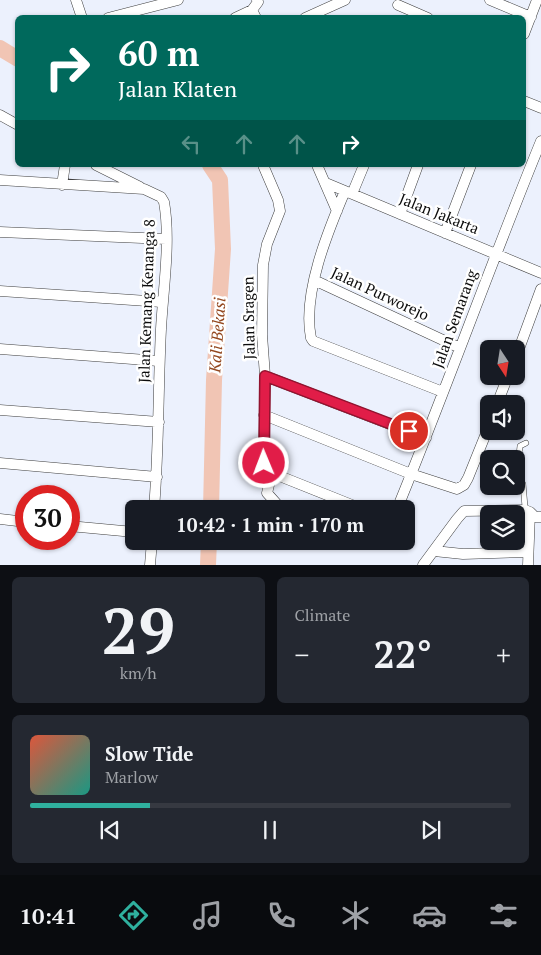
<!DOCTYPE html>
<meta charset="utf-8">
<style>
body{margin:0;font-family:"PT Serif",serif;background:#242831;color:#f1f3f6;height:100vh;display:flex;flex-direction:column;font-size:19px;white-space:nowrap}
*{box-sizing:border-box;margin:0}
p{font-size:16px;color:#9ea1a6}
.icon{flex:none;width:28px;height:28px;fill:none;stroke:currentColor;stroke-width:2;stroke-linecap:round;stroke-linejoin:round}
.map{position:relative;height:565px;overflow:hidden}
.details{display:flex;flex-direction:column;gap:12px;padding:12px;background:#0d0f14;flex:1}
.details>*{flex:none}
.hud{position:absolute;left:15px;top:15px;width:511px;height:152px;border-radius:8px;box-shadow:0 1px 4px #0004;background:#00695c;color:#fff;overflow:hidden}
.needle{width:32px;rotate:168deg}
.controls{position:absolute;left:480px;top:340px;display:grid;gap:10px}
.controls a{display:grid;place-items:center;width:45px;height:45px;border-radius:8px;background:#171b24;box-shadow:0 1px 4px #0004;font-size:25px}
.speed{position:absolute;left:15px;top:485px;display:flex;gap:10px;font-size:25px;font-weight:700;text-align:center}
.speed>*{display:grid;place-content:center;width:65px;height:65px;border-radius:50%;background:#171b24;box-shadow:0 1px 4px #0004;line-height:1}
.speed .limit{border:8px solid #d22;background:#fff;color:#111}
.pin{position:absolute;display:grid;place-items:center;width:42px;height:42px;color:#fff;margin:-21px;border:2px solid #fff;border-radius:50%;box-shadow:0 1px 5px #0007}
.me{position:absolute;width:55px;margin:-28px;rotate:359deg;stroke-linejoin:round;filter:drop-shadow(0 0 4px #0008)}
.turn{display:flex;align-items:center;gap:18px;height:105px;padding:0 20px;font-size:22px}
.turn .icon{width:65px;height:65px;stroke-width:2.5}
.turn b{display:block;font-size:35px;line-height:42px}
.lanes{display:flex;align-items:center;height:48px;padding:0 20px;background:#0003;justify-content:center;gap:25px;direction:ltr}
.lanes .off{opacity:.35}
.big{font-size:38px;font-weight:800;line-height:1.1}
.details .widget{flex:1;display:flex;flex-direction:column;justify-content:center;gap:8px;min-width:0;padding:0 18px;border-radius:8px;background:#242831}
.details .dial{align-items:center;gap:0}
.dial b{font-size:65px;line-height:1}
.song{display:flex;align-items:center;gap:15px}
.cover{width:60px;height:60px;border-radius:8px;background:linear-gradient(135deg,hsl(10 70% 55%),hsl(170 70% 35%))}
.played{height:5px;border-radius:2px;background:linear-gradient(90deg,#2fb09e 25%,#363941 25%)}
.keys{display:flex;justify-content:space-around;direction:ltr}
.heat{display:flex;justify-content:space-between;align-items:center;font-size:28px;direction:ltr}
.details .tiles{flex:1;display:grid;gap:12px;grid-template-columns:1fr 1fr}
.widget:last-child{grid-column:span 2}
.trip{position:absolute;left:125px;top:500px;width:290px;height:50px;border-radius:8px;background:#171b24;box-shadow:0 1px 4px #0004;font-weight:800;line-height:50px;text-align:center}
.tab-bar{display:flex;height:80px;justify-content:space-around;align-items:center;background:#090b0e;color:#9ea1a6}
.tab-bar .icon{width:35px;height:35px}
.tab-bar .active{color:#2fb09e}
.tab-bar b{font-size:22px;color:#f1f3f6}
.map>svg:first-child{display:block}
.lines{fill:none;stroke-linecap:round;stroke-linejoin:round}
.river{stroke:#f1c5b4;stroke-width:16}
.service-casing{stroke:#3f3f3f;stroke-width:6}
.minor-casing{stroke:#3f3f3f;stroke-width:11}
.service{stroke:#fff;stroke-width:5}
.minor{stroke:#fff;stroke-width:10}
.route-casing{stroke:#92132f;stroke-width:12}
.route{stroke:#e11d48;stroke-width:9}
.labels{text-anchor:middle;stroke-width:5;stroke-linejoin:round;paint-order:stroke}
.street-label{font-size:15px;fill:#0c0c0c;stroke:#fff}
.water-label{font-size:16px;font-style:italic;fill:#93471f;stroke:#fff}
</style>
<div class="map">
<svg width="541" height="565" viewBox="0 0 541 565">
<rect width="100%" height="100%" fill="#ecf1fd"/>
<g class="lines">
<path class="river" d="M 0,48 L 18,59
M 210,165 L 220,180 L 223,249 L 214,380 L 211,509
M 208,565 L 209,541"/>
<g class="service-casing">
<path id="service" d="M 526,443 L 520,446 L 517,472 L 523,484 L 525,507 L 528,510"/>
</g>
<g class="minor-casing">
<path id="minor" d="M 76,0 L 82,18
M 490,0 L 531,17
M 398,5 L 428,18
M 108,18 L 178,0
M 235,18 L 252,10
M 256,18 L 252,10 L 258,2 L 257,0
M 305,18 L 345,0
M 524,34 L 537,0
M 524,101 L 541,108
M 0,115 L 18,125
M 96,165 L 140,187
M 263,165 L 278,200 L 280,211 L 267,244 L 263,265 L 262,335 L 265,376 L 264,459 C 265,466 266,469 272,473 L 362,509
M 317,165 L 337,211
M 0,180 L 144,189 L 161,197 L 164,202 C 171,241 163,290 161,329 C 158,389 159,449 154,509
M 326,183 L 541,273
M 62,185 L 65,165
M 345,191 C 328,231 302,294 311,338 L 313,341 L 443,392
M 352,194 L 364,165
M 400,214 L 418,165
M 0,232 L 166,239
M 445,233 L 471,165
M 314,280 L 460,348
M 0,291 L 162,302
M 0,349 L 159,361
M 516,357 L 541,289
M 265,376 L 426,438
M 497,404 L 508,376
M 0,410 L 159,422
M 264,415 L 411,474 L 457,489 L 464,485 L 468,478 L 489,426
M 0,463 L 157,477
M 272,473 L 267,493 L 276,503 L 278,509
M 397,509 C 447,387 491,263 541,141
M 0,519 L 26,522
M 69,526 L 134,532
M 434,551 L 463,554 L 528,552
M 150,565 L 152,541
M 423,565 L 457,519 L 464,511 L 525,510 L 530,512 L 535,517 L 541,517
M 528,565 L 530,512"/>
</g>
<use href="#service" class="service"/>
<use href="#minor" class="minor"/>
</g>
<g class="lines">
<g class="route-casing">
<path id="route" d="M 264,463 L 265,376 L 409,431"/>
</g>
<use href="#route" class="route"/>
</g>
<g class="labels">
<g class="street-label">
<text transform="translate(439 214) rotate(22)" y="5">Jalan Jakarta</text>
<text transform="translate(380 294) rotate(25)" y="5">Jalan Purworejo</text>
<text transform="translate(147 301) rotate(-88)" y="5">Jalan Kemang Kenanga 8</text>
<text transform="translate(249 318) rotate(-91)" y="5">Jalan Sragen</text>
<text transform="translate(455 319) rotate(-70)" y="5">Jalan Semarang</text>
</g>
<g class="water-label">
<text transform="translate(217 335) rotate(-86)" y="6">Kali Bekasi</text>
</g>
</g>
</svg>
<div class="controls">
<a><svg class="needle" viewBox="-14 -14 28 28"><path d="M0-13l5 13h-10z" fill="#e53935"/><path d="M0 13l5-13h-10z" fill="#9ea1a6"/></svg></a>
<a><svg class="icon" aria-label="sound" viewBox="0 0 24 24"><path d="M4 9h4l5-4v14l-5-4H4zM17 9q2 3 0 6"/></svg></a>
<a><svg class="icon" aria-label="search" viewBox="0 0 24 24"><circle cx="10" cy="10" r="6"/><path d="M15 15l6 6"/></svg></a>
<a><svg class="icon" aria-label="layers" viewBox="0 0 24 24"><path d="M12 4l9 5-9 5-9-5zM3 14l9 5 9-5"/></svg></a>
</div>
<div class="speed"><div class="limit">30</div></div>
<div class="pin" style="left:409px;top:431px;background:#d93025"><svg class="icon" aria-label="arrive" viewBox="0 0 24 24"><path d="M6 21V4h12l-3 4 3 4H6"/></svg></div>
<svg class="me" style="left:264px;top:463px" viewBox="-20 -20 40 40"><circle r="17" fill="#e11d48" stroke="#fff" stroke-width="3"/><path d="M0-11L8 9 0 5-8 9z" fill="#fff"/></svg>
<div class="trip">10:42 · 1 min · 170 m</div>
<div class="hud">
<div class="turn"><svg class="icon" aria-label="right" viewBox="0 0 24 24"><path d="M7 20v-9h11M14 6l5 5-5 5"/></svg><div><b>60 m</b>Jalan Klaten</div></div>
<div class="lanes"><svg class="icon off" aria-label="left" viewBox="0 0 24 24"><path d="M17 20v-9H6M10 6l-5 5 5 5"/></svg><svg class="icon off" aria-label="ahead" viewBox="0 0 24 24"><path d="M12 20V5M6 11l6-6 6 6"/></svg><svg class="icon off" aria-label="ahead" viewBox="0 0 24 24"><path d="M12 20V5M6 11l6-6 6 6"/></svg><svg class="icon" aria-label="right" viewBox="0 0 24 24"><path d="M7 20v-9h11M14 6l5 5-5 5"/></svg></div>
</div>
</div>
<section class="details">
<div class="tiles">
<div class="widget dial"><b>29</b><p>km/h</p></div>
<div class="widget"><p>Climate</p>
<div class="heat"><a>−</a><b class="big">22°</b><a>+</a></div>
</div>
<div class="widget">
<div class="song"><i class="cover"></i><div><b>Slow Tide</b><p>Marlow</p></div></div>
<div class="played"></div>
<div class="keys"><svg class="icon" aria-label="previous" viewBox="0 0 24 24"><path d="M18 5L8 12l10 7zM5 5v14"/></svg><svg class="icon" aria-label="pause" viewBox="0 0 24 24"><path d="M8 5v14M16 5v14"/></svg><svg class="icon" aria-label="next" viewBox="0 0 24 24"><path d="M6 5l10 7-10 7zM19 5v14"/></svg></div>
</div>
</div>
</section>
<nav class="tab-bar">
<b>10:41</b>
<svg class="icon active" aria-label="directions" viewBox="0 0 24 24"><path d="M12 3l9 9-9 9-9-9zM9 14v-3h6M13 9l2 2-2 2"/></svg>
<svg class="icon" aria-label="music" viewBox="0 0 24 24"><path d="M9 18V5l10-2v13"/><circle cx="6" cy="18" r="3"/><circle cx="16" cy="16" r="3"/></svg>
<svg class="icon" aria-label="phone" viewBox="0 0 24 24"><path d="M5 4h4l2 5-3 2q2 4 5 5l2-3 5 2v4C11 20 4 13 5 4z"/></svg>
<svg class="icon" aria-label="climate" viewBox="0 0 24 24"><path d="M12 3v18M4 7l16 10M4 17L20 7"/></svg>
<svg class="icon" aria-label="car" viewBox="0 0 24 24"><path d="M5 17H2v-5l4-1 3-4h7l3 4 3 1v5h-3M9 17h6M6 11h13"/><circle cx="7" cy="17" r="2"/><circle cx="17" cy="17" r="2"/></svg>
<svg class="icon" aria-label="filters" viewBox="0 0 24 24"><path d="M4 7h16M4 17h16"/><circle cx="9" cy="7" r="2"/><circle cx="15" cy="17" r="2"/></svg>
</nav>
